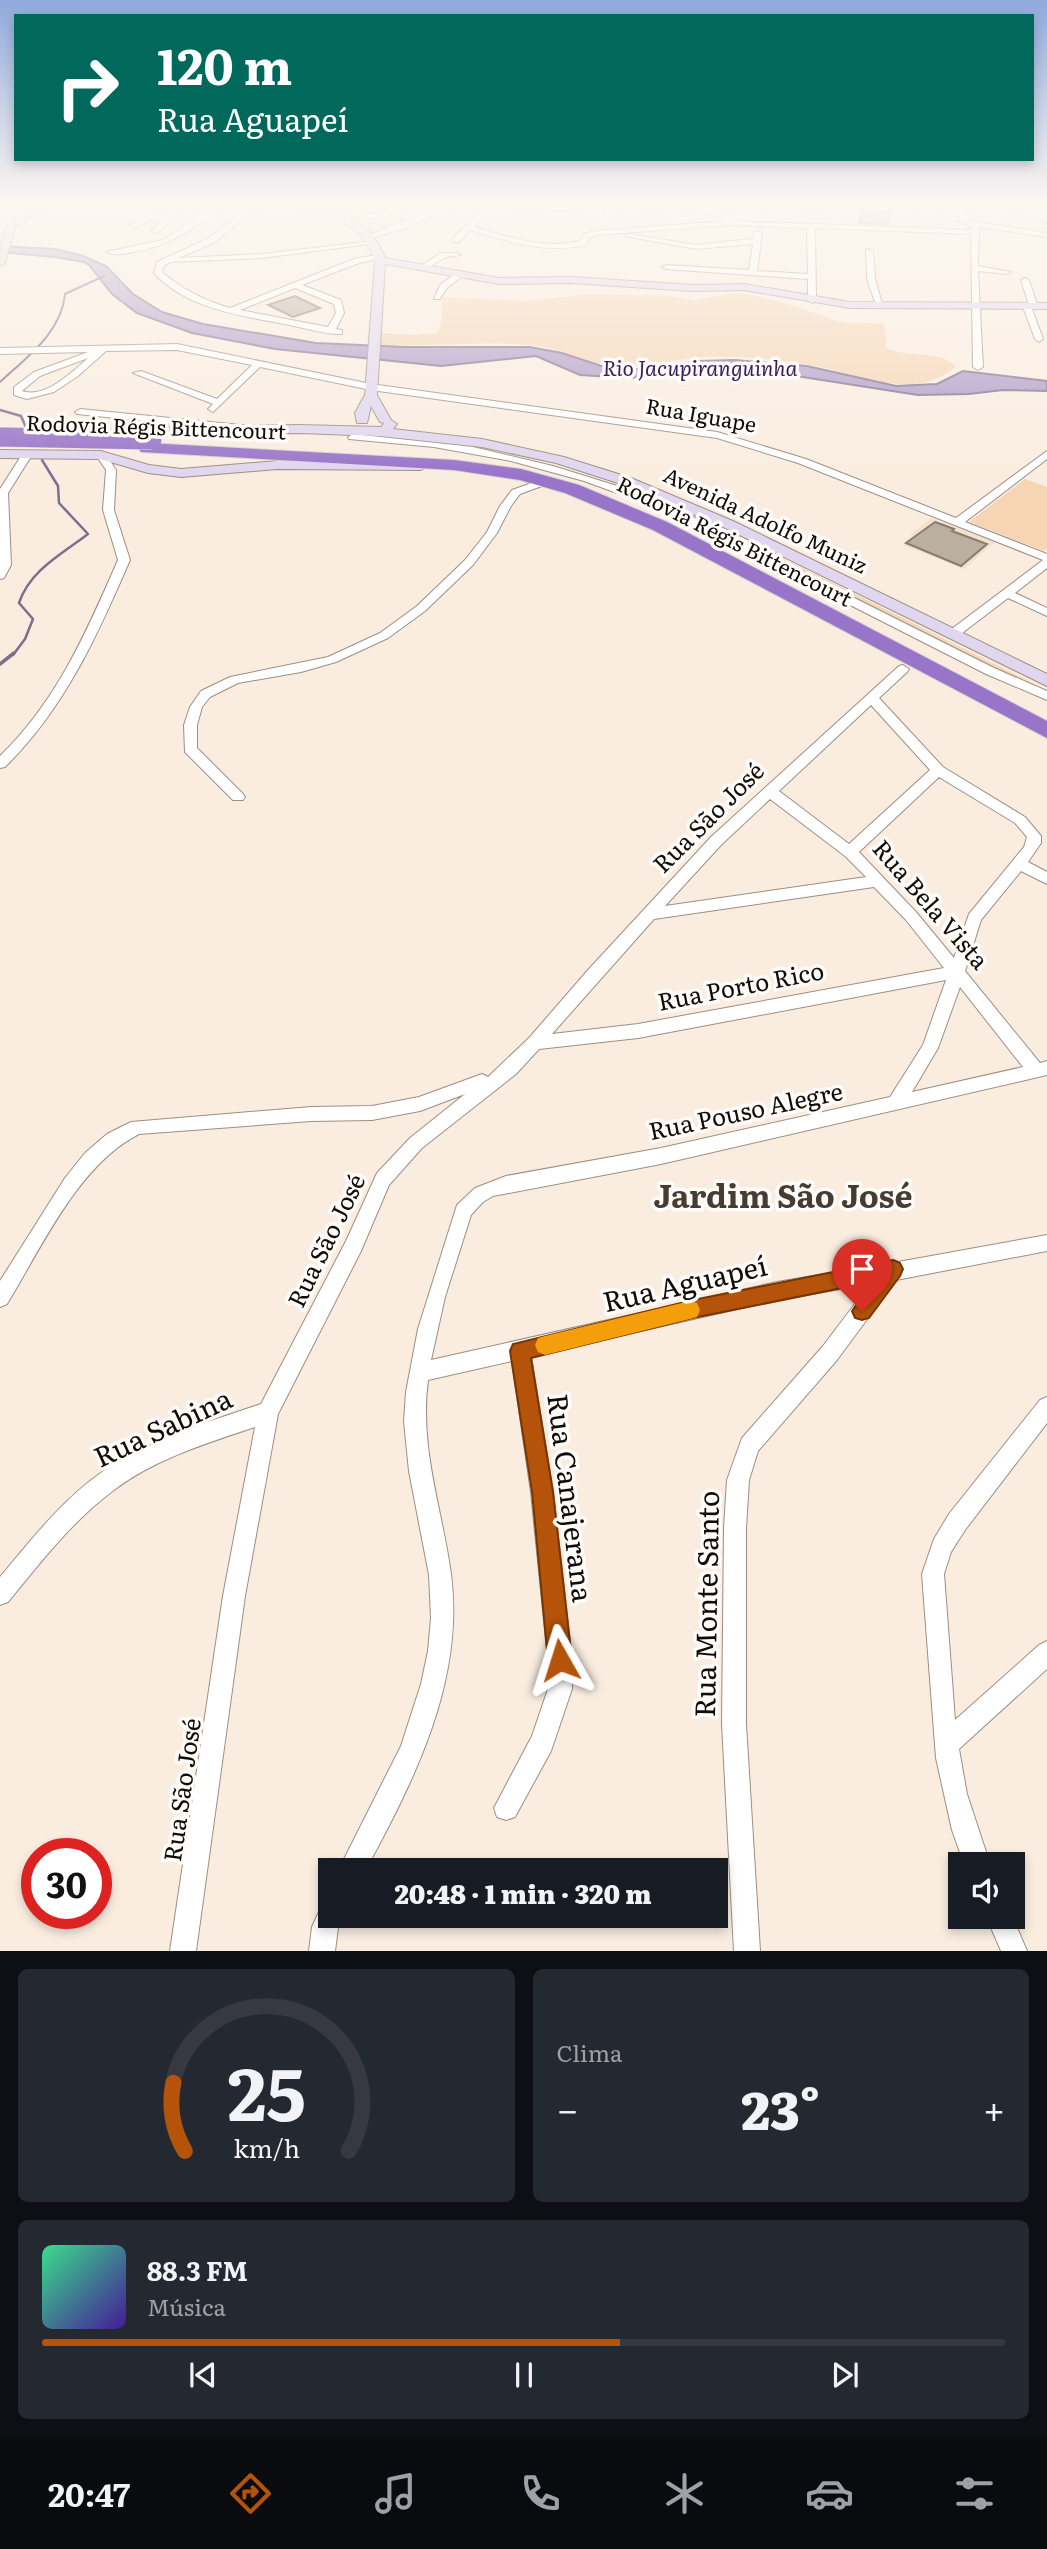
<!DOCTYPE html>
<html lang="pt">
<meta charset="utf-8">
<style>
body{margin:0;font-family:Literata,serif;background:#242831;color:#f1f3f6;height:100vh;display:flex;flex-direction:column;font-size:26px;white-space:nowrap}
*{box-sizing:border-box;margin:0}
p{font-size:23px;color:#9ea1a6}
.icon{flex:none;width:38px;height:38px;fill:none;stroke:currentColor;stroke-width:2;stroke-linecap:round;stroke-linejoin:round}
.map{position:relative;height:1951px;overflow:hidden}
.panel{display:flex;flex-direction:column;gap:18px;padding:18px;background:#0d0f14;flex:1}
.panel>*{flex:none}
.guide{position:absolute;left:14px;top:14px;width:1020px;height:147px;border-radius:0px;box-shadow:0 4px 10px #0003;background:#00695c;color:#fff;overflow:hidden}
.buttons{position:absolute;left:948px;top:1852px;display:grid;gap:14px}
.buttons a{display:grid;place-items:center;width:77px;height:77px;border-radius:0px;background:#171b24;box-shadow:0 4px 10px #0003;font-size:35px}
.speed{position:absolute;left:21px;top:1838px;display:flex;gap:14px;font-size:35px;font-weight:700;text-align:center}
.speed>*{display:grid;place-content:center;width:91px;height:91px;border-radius:50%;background:#171b24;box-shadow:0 4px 10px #0003;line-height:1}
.speed .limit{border:10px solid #d22;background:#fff;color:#111}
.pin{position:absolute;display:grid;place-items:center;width:60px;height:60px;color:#fff;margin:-72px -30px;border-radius:50% 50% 50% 0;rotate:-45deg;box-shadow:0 0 7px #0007}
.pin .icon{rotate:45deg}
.me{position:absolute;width:77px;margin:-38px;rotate:354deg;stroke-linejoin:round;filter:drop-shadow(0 0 5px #0008)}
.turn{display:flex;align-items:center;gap:24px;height:147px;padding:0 28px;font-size:32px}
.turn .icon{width:91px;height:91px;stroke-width:2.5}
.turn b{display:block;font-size:49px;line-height:60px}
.big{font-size:52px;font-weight:800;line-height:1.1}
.panel .widget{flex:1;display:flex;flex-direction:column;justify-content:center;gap:10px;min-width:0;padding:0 24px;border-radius:10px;background:#242831}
.panel .dial{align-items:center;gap:0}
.dial svg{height:182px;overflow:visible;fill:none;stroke:#363941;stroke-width:7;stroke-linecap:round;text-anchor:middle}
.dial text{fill:#f1f3f6;stroke:none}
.song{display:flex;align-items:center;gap:21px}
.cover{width:84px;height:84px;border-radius:10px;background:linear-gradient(135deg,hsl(150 70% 55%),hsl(260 70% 35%))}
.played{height:7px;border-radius:4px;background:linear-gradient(90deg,#b45309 60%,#363941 60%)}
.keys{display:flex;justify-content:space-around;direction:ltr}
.heat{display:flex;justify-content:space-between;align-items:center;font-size:38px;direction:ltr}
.panel .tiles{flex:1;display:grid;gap:18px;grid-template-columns:1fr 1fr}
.widget:last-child{grid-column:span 2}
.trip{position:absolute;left:318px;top:1858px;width:410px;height:70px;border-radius:0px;background:#171b24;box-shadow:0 4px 10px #0003;font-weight:800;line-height:70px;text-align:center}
.tab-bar{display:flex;height:112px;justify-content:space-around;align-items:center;background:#090b0e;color:#9ea1a6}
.tab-bar .icon{width:49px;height:49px}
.tab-bar .current{color:#b45309}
.tab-bar b{font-size:32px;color:#f1f3f6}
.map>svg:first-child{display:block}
.built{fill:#f3e0cd}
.green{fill:#f5d5b4}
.water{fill:#ac98c8;stroke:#7d6e8e;stroke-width:2}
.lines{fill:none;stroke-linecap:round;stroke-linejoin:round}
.stream-far2{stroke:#7d6e8e;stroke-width:2}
.stream-far1{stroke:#7d6e8e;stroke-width:2.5}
.stream{stroke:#7d6e8e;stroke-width:3.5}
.building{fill:#bbafa2;stroke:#887c70;stroke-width:2}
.street-casing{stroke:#9b8f83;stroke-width:2}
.secondary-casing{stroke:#9b8f83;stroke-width:2}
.highway-casing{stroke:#d4d3d3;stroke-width:2}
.street{fill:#fff;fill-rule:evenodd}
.secondary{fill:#e0d6ef;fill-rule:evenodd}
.highway{fill:#9975c9;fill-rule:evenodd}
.highway-bridge-casing{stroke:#d4d3d3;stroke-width:20;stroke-linecap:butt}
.highway-bridge{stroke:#9975c9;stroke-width:19}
.route{fill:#b45309;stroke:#753606;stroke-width:2}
.slow{fill:#f59e0b}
.labels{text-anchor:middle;stroke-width:7;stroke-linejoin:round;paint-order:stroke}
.far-water-label{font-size:21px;font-style:italic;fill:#391d57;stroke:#fffcfa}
.far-street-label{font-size:21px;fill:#100c08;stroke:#fffcfa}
.street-label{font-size:24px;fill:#100c08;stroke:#fffcfa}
.near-street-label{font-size:28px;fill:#100c08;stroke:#fffcfa}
.district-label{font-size:32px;font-weight:bold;fill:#463c31;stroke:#fffcfa}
</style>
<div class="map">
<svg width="1047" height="1951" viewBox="0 0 1047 1951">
<rect width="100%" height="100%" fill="#faede0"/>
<path class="built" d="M 403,206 L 426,211 L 371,234 L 356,223 Z
M 931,518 L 995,542 L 964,569 L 903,545 L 912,537 L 910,535 Z"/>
<path class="green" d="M 327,203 L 399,203 L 382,212 L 360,215 L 366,219 L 356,221 L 321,206 Z
M 735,293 C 768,296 803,309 834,320 C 849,326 868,321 883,324 L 887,342 L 885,346 L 888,349 C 910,358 939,350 956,366 C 914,405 851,370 803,364 C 771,359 735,355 702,357 C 674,359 646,368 618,366 C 588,364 561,347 530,345 C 480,341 430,347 380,345 L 382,333 L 413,335 L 438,333 L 442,318 L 442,297 L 526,301 L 589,294 L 669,296 L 694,300 Z
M 1025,479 L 1047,487 L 1047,548 L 1044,551 L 969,522 Z
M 643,495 C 781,553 913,625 1047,690 L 1047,695 Z"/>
<path class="water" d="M 0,246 L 55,249 L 83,256 L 106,266 L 133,294 L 162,312 L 203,324 L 316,343 L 405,347 L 530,347 L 562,353 L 611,369 L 644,369 L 699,361 L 735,360 L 807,366 L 896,386 L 937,384 L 963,371 L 1047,381 L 1047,391 L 1003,390 L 969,394 L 918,395 L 764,371 L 705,369 L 629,378 L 580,375 L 536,356 L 441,366 L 275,349 L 192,333 L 137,313 L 112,294 L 89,265 L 84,262 L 54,257 L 0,252 Z"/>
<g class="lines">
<path class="stream-far2" d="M 0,382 C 26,358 62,332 65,294 L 104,276"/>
<path class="stream-far1" d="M 0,410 L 21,416 L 28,432
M 13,655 L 25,639 L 33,619 L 19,603 C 30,570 62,554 88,534 L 59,503 L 58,486 L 42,460"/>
<path class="stream" d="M 0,664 L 14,653"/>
</g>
<path class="building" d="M 861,211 L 890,213 L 888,224 L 859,223 Z
M 295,296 L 320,308 L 293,317 L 268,305 Z
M 935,522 L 954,529 L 952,531 L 987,544 L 961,566 L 906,543 Z"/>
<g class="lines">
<g class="street-casing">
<path id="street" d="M 176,203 L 186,203 L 160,216 L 170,221 L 158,233 L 151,231 L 161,222 L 153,219 L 136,227 L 129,225 Z
M 217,203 L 226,203 C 198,226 170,247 133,252 C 124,254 114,256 106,252 L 163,240 Z
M 254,203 L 262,203 L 215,242 L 179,258 L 262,254 L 373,241 L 377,243 L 262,258 L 171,262 L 164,265 L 162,272 C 181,289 206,301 230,308 L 354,259 L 382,254 L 382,258 L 359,263 L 302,285 L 341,300 L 344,313 L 336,329 L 342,330 L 342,334 C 327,335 309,329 294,326 C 246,316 189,311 154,273 L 157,262 L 209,238 ZM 295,288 L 334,304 L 336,313 L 328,327 L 240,310 Z
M 401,203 L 411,203 C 398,212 377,223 361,216 L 385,211 Z
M 448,203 L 458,203 L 403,229 L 368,239 L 364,237 Z
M 490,203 L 558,207 L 586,203 L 586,207 L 558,211 L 497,205 L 474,227 C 509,237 543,250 580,241 L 584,234 L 595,231 L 725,221 L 720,216 L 652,208 L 606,216 L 602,214 L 652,204 L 722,212 L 733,221 L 971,230 L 971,226 L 900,203 L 911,203 L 961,219 L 952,203 L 960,203 L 970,221 L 1047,233 L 1047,237 L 979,227 L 978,266 L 1011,272 L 1007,274 L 978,271 L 983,367 L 978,370 L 973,367 L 971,234 L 815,228 L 816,300 L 812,303 L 808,300 L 808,279 L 666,269 L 662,267 L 666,265 L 749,270 L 753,244 L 696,249 L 625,236 L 629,234 L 696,245 L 753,239 L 754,233 L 758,231 L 762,233 L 757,271 L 808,274 L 807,228 L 729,225 L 596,235 L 590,238 L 586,245 C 545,254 509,242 470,230 L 459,242 L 453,242 L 453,238 Z
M 734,203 L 791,203 L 819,206 L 815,208 Z
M 1005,203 L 1015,203 L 1047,217 L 1047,222 Z
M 866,249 L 873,251 L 875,279 L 883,307 L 876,305 L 867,279 Z
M 441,253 L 457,253 L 461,255 L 446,257 L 426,269 L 419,267 Z
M 456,273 L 463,275 L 446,289 L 440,299 L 434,299 L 440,285 Z
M 1025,278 L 1029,280 L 1038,307 L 1032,309 L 1043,339 L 1039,342 L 1035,339 L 1023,307 L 1029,305 L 1021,280 Z
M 177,344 L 371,384 L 717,432 L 806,459 L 956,518 L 1047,451 L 1047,459 L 965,522 L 1047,554 L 1047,568 L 1015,593 L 1047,608 L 1047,616 L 1008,598 L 957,637 L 949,637 L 949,631 L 1043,560 L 798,463 L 717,438 L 371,390 L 260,367 L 213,412 L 208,409 L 213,404 L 133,373 L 141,371 L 217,399 L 252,365 L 177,350 L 106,351 L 78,376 L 54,392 L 27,399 L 14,395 L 14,387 L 34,372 L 88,352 L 0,354 L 0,348 ZM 88,358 C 72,372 45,399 22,391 L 40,376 Z
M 80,409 L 251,426 L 256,429 L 251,432 L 77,414 L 75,412 Z
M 353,434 L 473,447 L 553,466 L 630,490 L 669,505 L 994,668 L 1047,691 L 1047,700 L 986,674 L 661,509 L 584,481 L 511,461 L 434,447 L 349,439 L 348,437 Z
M 27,452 L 32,455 L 8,493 L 11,565 L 4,578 L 0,579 L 0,489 L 23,453 Z
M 97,453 L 105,453 L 116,470 L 114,510 L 130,560 C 97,636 65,708 5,767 L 0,768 L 0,756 C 57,701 87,631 118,560 L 103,510 L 106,470 L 96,455 Z
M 546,478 L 550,479 L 550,483 L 520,494 L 511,506 L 497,533 L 473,565 L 425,611 L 388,638 L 336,662 L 301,672 L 238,683 L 210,697 L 202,707 L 197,725 L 197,748 L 243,794 L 245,797 L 243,800 L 233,800 L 185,752 L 184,725 L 190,707 L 201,691 L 230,677 L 328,657 L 380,633 L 417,606 L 465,560 L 487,532 L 500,506 L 512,490 Z
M 903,665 L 909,669 L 907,672 L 879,698 L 943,767 L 1025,817 L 1041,836 L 1041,843 L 1028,862 L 1047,872 L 1047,884 L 1021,871 L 981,920 L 965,971 L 1040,1063 L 1047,1061 L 1047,1075 L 661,1164 L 493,1196 L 483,1202 L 471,1215 L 445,1297 L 431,1360 L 777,1282 L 885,1264 L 893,1260 L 898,1262 L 1047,1235 L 1047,1251 L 896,1280 L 837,1360 L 758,1451 L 749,1480 L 746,1528 L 746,1724 L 760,1951 L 734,1951 L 722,1724 L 724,1528 L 727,1480 L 742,1438 L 823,1346 L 870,1284 L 777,1300 L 531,1356 L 553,1492 L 572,1660 L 572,1689 L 551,1751 L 515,1817 L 506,1820 L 497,1817 L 494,1808 L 532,1736 L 548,1689 L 548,1660 L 531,1492 L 512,1361 L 428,1380 C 419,1448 442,1508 451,1574 C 465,1680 414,1781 365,1871 L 338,1871 L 401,1746 L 421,1684 L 428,1651 L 431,1618 L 429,1575 L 409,1471 L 404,1422 L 406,1392 L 418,1329 L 457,1205 L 475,1188 L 506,1176 L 661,1148 L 890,1097 L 923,1045 L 946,980 L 638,1038 L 539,1049 L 516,1074 L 422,1148 L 389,1185 L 361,1251 L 278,1414 L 245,1596 L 196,1951 L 170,1951 L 223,1596 L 255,1427 C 207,1443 155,1459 114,1490 C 72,1521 41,1562 8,1602 L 0,1605 L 0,1577 C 31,1540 62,1500 102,1472 C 150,1440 207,1422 261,1404 L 346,1241 L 377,1173 L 410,1138 L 465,1094 L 420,1111 L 372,1120 L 311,1121 L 139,1134 C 78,1165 42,1247 7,1304 L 0,1307 L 0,1281 L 65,1178 L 85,1153 L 107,1134 L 131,1122 L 311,1107 L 372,1106 L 419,1097 L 482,1074 L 488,1077 L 529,1038 L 588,970 L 711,837 L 899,666 ZM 871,705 L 930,770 L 849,844 L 779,791 ZM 939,777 L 1015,823 L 1027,837 L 1024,847 L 969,914 L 954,958 L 916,912 L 859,852 ZM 770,799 L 845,856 L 866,877 L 665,906 L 721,845 ZM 874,887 L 906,920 L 944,968 L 638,1024 L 552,1034 L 654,919 ZM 960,987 L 1023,1067 L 912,1092 L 938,1048 Z
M 1047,1397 L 1047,1423 L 965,1530 L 951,1552 L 944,1574 L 955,1720 L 1039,1645 L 1047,1641 L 1047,1669 L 959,1749 L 967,1794 L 990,1864 L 964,1864 L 952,1830 L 936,1758 L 922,1574 L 934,1539 L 949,1514 L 1040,1400 Z
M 331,1901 L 331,1916 L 343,1916 L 338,1928 L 335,1951 L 309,1951 L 312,1927 L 322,1905 Z
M 986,1916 L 1012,1916 L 1027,1951 L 1001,1951 Z"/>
</g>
<g class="secondary-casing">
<path id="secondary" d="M 39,203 L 50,203 L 15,228 L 5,263 L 0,266 C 0,224 6,225 39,203 Z
M 288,203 C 327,202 371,218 385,258 L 499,278 L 571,277 L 693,285 L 744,284 L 850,302 L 1047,303 L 1047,309 L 850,308 L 744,290 L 693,291 L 571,283 L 499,284 L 385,264 L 377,395 L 391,420 L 397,424 L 393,429 L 482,439 L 564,457 L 631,478 L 733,521 L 1047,674 L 1047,686 L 723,527 L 621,484 L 556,463 L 482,447 L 380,436 L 299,433 L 125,435 L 123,432 L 130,428 L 299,425 L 381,427 L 384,423 L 380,422 L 371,406 L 367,423 L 357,423 L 355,413 L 365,395 L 375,260 C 365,231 342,218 314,210 C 305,208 295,208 288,203 Z
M 0,450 L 101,451 L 149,465 L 181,469 L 277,461 L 421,462 L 428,466 L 421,470 L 277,469 L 181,477 L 148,473 L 100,459 L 0,458 Z"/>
</g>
<g class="highway-casing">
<path id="highway" d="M 147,443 L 454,460 L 521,469 L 579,485 L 667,522 L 1047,721 L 1047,738 L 653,530 L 565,493 L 520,480 L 454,470 L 141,452 L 138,448 Z"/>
</g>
<use href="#street" class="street"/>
<use href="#secondary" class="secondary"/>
<use href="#highway" class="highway"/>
<g class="highway-bridge-casing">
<path id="highway-bridge" d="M 0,437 L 152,440"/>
</g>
<use href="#highway-bridge" class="highway-bridge"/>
</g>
<linearGradient id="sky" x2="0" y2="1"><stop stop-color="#90a9db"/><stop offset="0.43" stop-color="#fdf7f1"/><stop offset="1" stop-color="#fdf7f1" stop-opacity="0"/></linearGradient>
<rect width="1047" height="476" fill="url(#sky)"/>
<path class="route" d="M 893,1260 L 900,1263 L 903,1269 L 900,1276 L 869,1318 L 862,1320 L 855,1318 L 852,1311 L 872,1282 L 693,1318 L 531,1358 L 553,1492 L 572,1660 L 568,1669 L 560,1672 L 552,1669 L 548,1660 L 532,1492 L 510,1351 L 513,1344 L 693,1300 Z"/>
<path class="slow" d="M 690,1301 L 697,1303 L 700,1310 L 697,1317 L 690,1319 L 545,1355 L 538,1352 L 535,1345 L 538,1338 L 545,1336 Z"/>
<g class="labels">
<g class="far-water-label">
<text x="700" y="376">Rio Jacupiranguinha</text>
</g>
<g class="far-street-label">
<text transform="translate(701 416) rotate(10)" y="7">Rua Iguape</text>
<text transform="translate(156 428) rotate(2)" y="7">Rodovia Régis Bittencourt</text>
<text transform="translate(765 521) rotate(25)" y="7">Avenida Adolfo Muniz</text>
<text transform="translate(734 542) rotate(27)" y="7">Rodovia Régis Bittencourt</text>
</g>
<g class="street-label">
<text transform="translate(709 818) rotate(-45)" y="8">Rua São José</text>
<text transform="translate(930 905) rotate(49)" y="8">Rua Bela Vista</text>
<text transform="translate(741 987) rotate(-11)" y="8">Rua Porto Rico</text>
<text transform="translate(746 1112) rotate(-12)" y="8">Rua Pouso Alegre</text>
<text transform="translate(327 1241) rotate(-64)" y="8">Rua São José</text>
<text transform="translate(183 1790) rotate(-82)" y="8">Rua São José</text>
</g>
<g class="near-street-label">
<text transform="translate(685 1284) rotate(-13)" y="10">Rua Aguapeí</text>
<text transform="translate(163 1428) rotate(-25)" y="10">Rua Sabina</text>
<text transform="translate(570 1498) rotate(83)" y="10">Rua Canajerana</text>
<text transform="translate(707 1604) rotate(-89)" y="10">Rua Monte Santo</text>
</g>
<g class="district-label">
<text x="783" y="1208">Jardim São José</text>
</g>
</g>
</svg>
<div class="buttons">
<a><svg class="icon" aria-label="sound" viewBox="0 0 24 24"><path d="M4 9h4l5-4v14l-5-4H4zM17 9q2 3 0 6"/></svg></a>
</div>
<div class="speed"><div class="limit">30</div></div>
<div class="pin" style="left:862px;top:1311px;background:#d93025"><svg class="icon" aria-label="arrive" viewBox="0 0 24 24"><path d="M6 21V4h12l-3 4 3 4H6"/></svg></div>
<svg class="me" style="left:560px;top:1660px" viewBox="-20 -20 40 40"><path d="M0-17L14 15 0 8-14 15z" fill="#b45309" stroke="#fff" stroke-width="4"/></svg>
<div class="trip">20:48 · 1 min · 320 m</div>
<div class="guide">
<div class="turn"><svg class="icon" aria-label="right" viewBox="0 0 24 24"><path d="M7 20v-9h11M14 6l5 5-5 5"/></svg><div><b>120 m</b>Rua Aguapeí</div></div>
</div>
</div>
<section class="panel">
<div class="tiles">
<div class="widget dial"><svg viewBox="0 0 100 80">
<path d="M14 69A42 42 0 1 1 86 69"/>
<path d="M14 69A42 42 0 0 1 9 39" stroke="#b45309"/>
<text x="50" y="56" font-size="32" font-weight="700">25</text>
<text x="50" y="72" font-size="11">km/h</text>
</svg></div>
<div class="widget"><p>Clima</p>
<div class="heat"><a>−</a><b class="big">23°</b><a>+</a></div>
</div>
<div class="widget">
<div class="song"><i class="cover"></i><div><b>88.3 FM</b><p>Música</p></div></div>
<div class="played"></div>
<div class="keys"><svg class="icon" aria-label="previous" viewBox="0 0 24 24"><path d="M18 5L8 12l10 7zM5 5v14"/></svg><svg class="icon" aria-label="pause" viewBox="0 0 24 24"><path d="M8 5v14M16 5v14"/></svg><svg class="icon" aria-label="next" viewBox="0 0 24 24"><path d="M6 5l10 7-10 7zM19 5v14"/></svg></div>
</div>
</div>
</section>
<nav class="tab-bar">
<b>20:47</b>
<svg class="icon current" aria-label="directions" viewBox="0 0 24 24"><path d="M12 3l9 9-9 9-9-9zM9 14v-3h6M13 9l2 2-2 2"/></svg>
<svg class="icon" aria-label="music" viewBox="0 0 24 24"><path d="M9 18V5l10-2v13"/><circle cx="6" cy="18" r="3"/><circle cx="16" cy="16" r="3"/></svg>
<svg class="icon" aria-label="phone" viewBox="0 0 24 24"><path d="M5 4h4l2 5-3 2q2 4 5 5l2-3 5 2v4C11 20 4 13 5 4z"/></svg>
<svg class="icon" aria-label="climate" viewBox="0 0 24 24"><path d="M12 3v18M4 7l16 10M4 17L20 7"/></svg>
<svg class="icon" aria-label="car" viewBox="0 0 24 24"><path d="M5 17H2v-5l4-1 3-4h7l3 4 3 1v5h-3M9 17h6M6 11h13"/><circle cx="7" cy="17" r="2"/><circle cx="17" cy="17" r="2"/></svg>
<svg class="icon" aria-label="filters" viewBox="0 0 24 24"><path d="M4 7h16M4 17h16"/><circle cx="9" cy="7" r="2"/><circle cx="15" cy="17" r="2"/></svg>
</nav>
